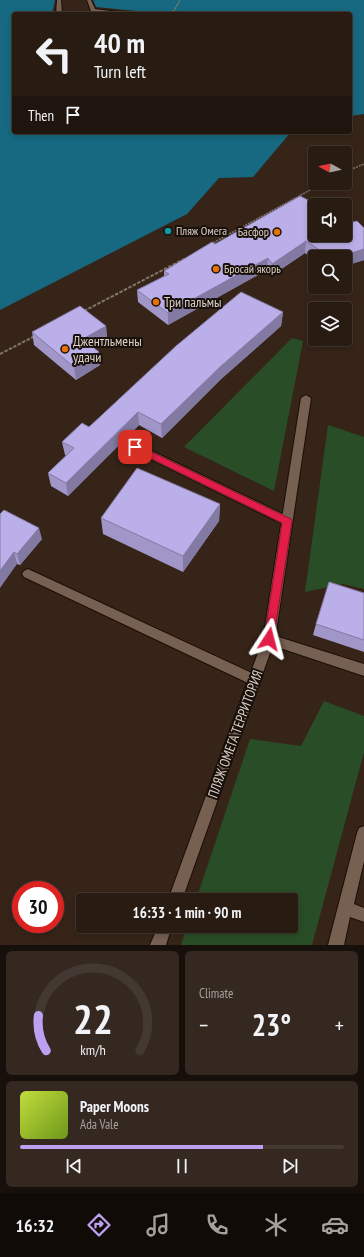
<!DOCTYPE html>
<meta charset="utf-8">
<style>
body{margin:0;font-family:"PT Sans Narrow",sans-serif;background:#342820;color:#f1f3f6;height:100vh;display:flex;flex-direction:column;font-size:15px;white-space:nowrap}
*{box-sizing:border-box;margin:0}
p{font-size:13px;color:#a5a19f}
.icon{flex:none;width:22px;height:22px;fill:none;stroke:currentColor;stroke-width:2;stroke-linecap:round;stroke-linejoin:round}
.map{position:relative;height:945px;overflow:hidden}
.drawer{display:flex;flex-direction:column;gap:6px;padding:6px;background:#160f0a;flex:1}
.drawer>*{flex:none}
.top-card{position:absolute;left:12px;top:12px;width:340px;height:122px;border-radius:4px;box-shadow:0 2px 6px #0003,0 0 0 1px #443932;background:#281b12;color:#f1f3f6;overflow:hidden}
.needle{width:26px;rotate:278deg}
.tools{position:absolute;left:308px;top:146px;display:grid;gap:8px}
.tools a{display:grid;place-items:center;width:44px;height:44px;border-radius:4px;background:#281b12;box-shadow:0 2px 6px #0003,0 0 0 1px #443932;font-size:20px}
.speed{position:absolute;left:12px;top:881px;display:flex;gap:8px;font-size:20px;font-weight:700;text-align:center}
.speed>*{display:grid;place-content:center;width:52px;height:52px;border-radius:50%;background:#281b12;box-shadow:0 2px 6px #0003,0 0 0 1px #443932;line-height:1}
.speed .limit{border:6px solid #d22;background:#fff;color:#111}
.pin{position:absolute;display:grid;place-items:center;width:34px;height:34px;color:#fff;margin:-17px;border-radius:8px;box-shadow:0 2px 6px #0006}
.me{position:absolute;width:44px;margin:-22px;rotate:9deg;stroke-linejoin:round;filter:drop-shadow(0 0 3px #0008)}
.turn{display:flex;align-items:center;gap:14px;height:84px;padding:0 16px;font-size:18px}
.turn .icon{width:52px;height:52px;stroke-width:2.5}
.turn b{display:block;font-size:28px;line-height:34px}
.then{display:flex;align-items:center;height:38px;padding:0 16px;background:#0003;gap:8px;font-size:15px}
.big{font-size:30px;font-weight:700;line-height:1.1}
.drawer .widget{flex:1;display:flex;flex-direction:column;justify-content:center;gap:6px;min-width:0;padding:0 14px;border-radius:6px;background:#342820}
.drawer .dial{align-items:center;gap:0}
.dial svg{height:104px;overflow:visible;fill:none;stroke:#443932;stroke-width:7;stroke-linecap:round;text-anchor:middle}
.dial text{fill:#f1f3f6;stroke:none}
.song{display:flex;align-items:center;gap:12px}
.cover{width:48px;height:48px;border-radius:6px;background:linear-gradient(135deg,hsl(70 70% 55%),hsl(80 70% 35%))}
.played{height:4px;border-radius:2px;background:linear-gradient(90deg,#bca0f2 75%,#443932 75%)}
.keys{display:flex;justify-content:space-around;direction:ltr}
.heat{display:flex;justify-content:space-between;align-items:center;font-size:22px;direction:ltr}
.drawer .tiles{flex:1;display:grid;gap:6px;grid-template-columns:1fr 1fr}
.widget:last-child{grid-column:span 2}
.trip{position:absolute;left:76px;top:893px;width:222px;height:40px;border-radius:4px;background:#281b12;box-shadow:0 2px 6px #0003,0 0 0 1px #443932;font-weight:700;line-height:40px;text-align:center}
.menu{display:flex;height:64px;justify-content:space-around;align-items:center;background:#100b07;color:#a5a19f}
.menu .icon{width:28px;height:28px}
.menu .current{color:#bca0f2}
.menu b{font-size:18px;color:#f1f3f6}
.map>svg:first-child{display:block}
.green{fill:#294d26}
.water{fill:#166980}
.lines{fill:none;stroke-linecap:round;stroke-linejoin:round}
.service-casing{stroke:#1d0d03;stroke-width:2}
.minor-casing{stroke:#1d0d03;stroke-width:2}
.path-far1{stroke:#84756b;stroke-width:1.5;stroke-dasharray:2 1;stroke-linecap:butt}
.path{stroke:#84756b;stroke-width:2;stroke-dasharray:3.5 1.5;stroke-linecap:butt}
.service{fill:#756052;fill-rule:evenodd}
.minor{fill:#756052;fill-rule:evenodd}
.wall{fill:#a096c8}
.shaded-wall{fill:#827aa3}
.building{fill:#baafe9;stroke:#827aa3}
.route{fill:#e11d48;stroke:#92132f}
.culture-dot{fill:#0f9aa8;stroke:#18100a;stroke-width:1.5}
.food-dot{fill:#e8710a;stroke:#18100a;stroke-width:1.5}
.labels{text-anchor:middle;stroke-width:4;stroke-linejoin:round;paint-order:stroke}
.far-poi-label{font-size:12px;fill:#dbcfc7;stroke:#18100a;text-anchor:start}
.poi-label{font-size:14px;fill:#dbcfc7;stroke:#18100a;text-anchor:start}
.street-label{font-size:14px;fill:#dbcfc7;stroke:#18100a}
</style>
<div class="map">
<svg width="364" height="945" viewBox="0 0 364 945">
<rect width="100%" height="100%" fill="#362418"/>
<path class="green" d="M 292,338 L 303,341 L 274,491 L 184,447 Z
M 328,425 L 364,437 L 364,589 L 343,584 L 305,592 Z
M 324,701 L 364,716 L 364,752 L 312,945 L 181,945 L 187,926 L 291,926 L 291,900 L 196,900 L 250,739 L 301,746 Z"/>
<path class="water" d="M 0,0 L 55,0 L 52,14 L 14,14 L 14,132 L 291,132 L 253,177 L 219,178 L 187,214 L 0,310 Z
M 93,0 L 364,0 L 364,114 L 350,116 L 350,14 L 167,14 L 96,7 Z"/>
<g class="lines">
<g class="service-casing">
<path id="service" d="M 57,0 L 61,0 L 62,14 L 56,14 Z
M 87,0 L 91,0 L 95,9 L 134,14 L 91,11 Z
M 135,443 L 291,518 L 292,521 L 291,524 L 287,525 L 283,524 L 132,450 L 130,447 L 132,444 Z
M 28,569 L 258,676 L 260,680 L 258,684 L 254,686 L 250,684 L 24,577 L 22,574 L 24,571 Z
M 269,634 L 364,664 L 364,676 L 265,643 L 263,639 L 265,635 Z
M 364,826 L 364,861 L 354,904 L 364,908 L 364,922 L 350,917 L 344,945 L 328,945 L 357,833 L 359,828 Z"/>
</g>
<g class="minor-casing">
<path id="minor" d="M 306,395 L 311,398 L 275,639 L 182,900 L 168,900 L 263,639 L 301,398 Z
M 158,926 L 172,926 L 166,945 L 150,945 Z"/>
</g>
<path class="path-far1" d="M 172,14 L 180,0
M 345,172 L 364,164
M 211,244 L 323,183"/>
<path class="path" d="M 84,311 L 186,258
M 0,354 L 35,336"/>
<use href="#service" class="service"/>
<use href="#minor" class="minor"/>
</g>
<path class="wall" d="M 311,234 L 364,260 L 345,266 L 345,257 L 315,257 L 315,260 L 305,253 L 271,276 L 267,270 L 168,325 L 138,302 L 137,290 L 164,276 L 164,271 L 215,244 Z
M 283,312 L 281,326 L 220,380 L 162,438 L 139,425 L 68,496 L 51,486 L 48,473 L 66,456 L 65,455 L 62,442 Z
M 106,326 L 107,339 L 93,347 L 100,365 L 76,380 L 34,345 L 32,332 Z
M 220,504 L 219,521 L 183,572 L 103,534 L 101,518 Z
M 0,514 L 42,539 L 20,565 L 17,564 Z
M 364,593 L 364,652 L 313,635 L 316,624 Z"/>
<path class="shaded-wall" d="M 306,241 L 305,253 L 271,276 L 272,264 Z
M 364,249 L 364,260 L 345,266 L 345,257 L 339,257 Z
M 268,258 L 267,270 L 168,325 L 168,313 Z
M 283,312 L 281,326 L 220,380 L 162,438 L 161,424 L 220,367 Z
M 106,326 L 107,339 L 84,352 L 83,339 Z
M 99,352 L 100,365 L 76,380 L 74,367 Z
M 138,412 L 139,425 L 68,496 L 66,483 Z
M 220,504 L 219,521 L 183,572 L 183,556 Z
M 39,528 L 42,539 L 20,565 L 17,554 Z
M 14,552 L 17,564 L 0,588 L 0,571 Z"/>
<path class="building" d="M 300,196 L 312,202 L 311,234 L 315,233 L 315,235 L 345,235 L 345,224 L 357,221 L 364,228 L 364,249 L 339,257 L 330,257 L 306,241 L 272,264 L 268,258 L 168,313 L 137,290 L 169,274 L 164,271 L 212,242 L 215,244 Z
M 241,292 L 283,312 L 220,367 L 161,424 L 138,412 L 66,483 L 48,473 L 74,448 L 62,442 L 82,423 L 89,427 L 176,346 Z
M 80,306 L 106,326 L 83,339 L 99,352 L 74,367 L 32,332 Z
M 137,468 L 220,504 L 183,556 L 101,518 Z
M 4,510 L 39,528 L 17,554 L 14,552 L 0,571 L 0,514 Z
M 329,582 L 364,593 L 364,640 L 316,624 Z"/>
<path class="route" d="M 135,444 L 291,519 L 292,521 L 273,642 L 269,643 L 265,642 L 264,639 L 282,523 L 132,449 L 131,447 Z"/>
<circle class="culture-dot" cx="168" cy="231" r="4"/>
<g class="food-dot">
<circle cx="277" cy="232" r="4"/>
<circle cx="216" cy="269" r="4"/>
<circle cx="156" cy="302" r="4"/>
<circle cx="65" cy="349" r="4"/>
</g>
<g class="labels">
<g class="far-poi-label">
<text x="176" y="235">Пляж Омега</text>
<text x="269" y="236" text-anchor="end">Басфор</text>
<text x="224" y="273">Бросай якорь</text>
</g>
<g class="poi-label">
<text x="164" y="307">Три пальмы</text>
<text x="73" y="346">Джентльмены<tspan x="73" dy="16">удачи</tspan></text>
</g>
<g class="street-label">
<text transform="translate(235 734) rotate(-70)" y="5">ПЛЯЖ ОМЕГА ТЕРРИТОРИЯ</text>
</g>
</g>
</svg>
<div class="tools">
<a><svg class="needle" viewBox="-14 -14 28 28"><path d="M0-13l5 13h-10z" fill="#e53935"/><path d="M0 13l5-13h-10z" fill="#a5a19f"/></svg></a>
<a><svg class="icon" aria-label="sound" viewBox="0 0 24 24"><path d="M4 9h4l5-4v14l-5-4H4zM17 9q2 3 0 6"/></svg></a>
<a><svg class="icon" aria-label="search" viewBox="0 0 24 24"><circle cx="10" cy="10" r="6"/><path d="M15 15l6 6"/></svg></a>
<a><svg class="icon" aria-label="layers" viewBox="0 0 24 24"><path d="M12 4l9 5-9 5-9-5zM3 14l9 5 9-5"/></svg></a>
</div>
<div class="speed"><div class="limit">30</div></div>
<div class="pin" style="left:135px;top:447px;background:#d93025"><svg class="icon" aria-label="arrive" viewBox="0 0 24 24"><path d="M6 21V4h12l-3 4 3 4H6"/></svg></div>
<svg class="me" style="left:269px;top:639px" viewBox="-20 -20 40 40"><path d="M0-17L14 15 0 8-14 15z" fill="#e11d48" stroke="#fff" stroke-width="4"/></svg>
<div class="trip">16:33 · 1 min · 90 m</div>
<div class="top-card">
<div class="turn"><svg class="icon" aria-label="left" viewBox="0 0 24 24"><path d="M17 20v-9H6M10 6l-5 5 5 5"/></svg><div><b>40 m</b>Turn left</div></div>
<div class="then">Then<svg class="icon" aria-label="arrive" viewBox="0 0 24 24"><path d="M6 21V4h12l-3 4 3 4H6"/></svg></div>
</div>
</div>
<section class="drawer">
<div class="tiles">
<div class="widget dial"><svg viewBox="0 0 100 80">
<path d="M14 69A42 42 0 1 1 86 69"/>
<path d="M14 69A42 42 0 0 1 8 42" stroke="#bca0f2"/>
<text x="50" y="56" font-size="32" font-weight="700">22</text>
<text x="50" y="72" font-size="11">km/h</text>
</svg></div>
<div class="widget"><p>Climate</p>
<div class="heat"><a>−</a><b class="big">23°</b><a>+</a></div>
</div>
<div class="widget">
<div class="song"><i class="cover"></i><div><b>Paper Moons</b><p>Ada Vale</p></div></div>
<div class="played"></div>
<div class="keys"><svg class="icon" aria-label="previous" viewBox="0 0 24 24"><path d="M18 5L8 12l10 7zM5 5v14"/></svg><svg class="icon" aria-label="pause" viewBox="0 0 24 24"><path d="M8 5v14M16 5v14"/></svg><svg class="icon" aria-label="next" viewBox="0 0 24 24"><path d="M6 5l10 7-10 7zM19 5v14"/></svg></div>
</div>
</div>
</section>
<nav class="menu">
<b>16:32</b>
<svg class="icon current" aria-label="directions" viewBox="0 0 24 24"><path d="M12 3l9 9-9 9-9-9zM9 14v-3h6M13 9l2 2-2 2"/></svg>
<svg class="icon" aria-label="music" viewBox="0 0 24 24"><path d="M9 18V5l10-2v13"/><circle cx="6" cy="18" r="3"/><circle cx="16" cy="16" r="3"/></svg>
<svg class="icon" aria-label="phone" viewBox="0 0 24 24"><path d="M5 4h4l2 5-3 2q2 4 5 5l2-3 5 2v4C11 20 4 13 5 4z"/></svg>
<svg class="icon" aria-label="climate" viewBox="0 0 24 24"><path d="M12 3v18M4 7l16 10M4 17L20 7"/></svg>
<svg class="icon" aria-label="car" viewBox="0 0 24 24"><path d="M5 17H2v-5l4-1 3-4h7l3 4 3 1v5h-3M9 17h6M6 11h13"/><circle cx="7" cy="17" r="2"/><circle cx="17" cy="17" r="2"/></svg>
</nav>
